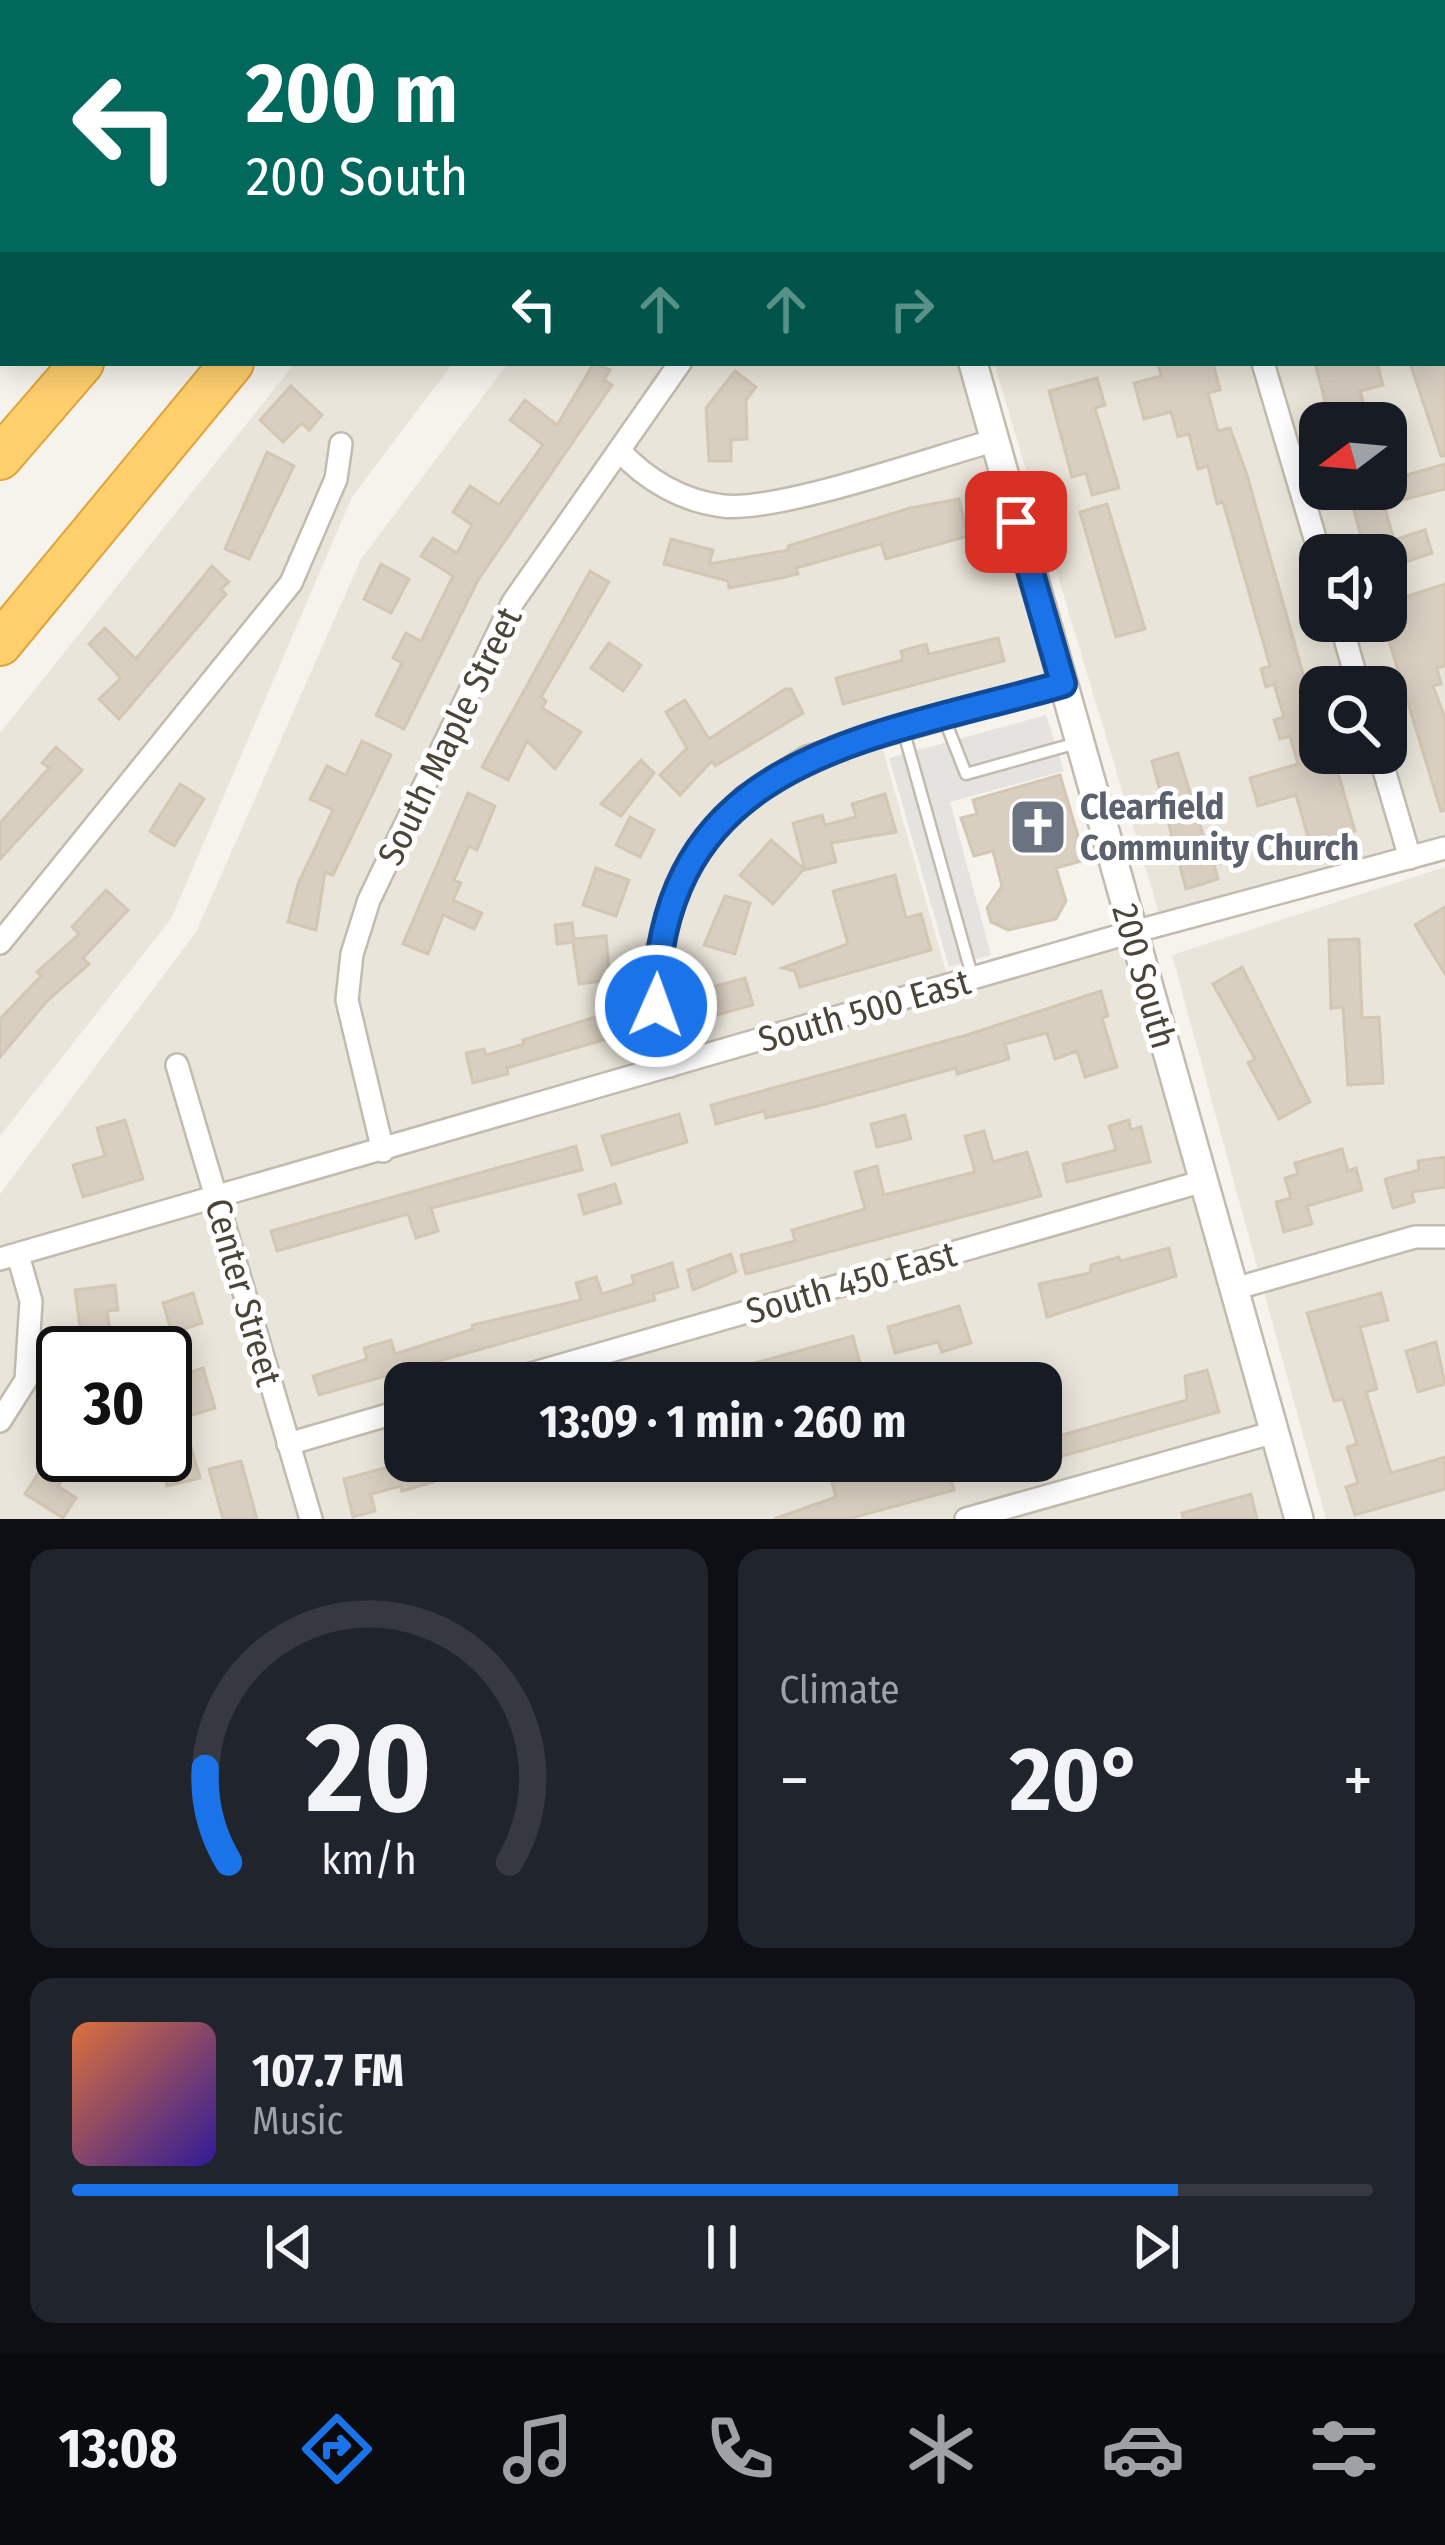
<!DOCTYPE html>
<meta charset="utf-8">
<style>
body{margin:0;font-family:"Fira Sans Condensed",sans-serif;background:#20242c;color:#f1f3f6;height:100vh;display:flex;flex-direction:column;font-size:45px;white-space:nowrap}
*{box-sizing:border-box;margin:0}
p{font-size:39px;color:#9ea1a6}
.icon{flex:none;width:66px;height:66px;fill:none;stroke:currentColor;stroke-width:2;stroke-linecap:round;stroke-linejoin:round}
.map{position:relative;height:1519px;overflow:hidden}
.panel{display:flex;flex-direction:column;gap:30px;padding:30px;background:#0d0f14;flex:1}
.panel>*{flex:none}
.hud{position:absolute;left:0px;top:0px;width:1446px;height:366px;box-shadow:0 6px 30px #0003;background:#00695c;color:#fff;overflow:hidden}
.needle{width:78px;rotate:254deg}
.buttons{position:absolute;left:1299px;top:402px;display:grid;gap:24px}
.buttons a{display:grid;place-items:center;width:108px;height:108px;border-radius:24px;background:#171b24;box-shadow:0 6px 30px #0003;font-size:60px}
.speed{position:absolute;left:36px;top:1326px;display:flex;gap:24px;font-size:60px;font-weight:700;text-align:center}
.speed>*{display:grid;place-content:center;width:156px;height:156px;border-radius:50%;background:#171b24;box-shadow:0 6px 30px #0003;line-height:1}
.speed .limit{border:6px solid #111;border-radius:18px;background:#fff;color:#111}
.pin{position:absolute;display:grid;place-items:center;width:102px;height:102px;color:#fff;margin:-51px;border-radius:24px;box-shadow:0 6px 18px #0006}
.me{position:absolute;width:132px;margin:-66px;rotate:2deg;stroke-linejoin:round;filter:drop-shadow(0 0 9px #0008)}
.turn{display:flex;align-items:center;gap:42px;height:252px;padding:0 48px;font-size:54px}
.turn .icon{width:156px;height:156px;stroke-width:2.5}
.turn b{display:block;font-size:84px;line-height:102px}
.lanes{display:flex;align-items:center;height:114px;padding:0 48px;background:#0003;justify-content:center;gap:60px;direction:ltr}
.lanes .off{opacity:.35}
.big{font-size:90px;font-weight:700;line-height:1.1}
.panel .card{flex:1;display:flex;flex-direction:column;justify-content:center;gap:18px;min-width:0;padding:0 42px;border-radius:24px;background:#20242c}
.panel .dial{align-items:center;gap:0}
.dial svg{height:312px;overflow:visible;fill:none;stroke:#363941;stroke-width:7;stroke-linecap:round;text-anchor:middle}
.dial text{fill:#f1f3f6;stroke:none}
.song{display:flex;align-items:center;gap:36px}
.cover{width:144px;height:144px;border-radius:18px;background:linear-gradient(135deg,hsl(20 70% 55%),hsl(250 70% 35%))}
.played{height:12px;border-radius:6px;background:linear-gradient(90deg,#1a73e8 85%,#363941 85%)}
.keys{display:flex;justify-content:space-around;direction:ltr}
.heat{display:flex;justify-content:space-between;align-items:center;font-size:66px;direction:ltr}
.panel .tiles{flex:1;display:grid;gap:30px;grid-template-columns:1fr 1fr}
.card:last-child{grid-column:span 2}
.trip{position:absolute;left:384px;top:1362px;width:678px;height:120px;border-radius:24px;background:#171b24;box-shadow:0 6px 30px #0003;font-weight:700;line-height:120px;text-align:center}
.tab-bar{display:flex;height:192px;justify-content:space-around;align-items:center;background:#090b0e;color:#9ea1a6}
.tab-bar .icon{width:84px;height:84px}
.tab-bar .current{color:#1a73e8}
.tab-bar b{font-size:54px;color:#f1f3f6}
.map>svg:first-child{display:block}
.residential{fill:#eae5da;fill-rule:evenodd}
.parking{fill:#e5e3e0}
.building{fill:#d8cfc1;stroke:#d3c7b4;stroke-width:3}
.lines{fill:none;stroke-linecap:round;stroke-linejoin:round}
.service-casing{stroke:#c2bbae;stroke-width:15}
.minor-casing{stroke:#c2bbae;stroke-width:26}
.tertiary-casing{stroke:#c2bbae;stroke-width:32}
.motorway-casing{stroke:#e0a43c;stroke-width:46}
.service{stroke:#fff;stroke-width:10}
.minor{stroke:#fff;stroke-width:21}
.tertiary{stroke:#fff;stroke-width:27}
.motorway{stroke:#ffcf6e;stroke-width:42}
.route-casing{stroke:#114b97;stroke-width:30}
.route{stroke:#1a73e8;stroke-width:21}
.labels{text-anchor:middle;stroke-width:10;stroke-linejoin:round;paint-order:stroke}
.street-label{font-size:36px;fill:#4b4439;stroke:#fff}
.worship-label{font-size:36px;font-weight:bold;fill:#5b616d;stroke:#fff;text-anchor:start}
</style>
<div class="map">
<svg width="1445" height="1519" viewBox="0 0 1445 1519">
<rect width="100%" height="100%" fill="#f6f3ec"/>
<path class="residential" d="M 886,0 L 1445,0 L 1445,841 L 1161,920 L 994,363 L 1443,363 L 1443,3 ZM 1320,423 L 1386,423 L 1386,489 L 1320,489 ZM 1320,555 L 1386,555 L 1386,621 L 1320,621 ZM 1320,687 L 1386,687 L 1386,753 L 1320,753 Z
M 295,363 L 453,363 L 352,497 L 171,919 L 0,1136 L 0,733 Z
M 508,363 L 959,363 L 1050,678 L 877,729 L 953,996 L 1125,947 L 1286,1519 L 0,1519 L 0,1194 L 196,932 L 361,559 ZM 63,1353 L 165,1353 L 165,1455 L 63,1455 ZM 405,1383 L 1041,1383 L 1041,1461 L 405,1461 Z
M 1445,867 L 1445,1519 L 1326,1519 L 1172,955 Z"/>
<path class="parking" d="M 1046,715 L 1064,771 L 950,802 L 991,955 L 949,967 L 889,758 Z"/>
<path class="building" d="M 594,363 L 610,370 L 604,380 L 612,385 L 478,580 L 404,729 L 376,715 L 402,663 L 393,658 L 406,633 L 421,641 L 453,576 L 421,556 L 433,538 L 457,553 L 472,525 L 453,512 L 470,486 L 499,505 L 543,445 L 510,420 L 525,400 L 557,425 Z
M 1158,363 L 1213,363 L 1220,390 L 1208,393 L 1218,431 L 1230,428 L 1247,475 L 1320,734 L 1320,770 L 1336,766 L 1355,831 L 1310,844 L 1296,795 L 1258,806 L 1250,778 L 1298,764 L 1290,736 L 1280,739 L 1274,720 L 1284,717 L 1274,684 L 1266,687 L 1261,669 L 1270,666 L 1223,502 L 1217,504 L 1208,466 L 1198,469 L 1189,434 L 1178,437 L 1171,412 L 1144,419 L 1134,383 L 1161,376 Z
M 1315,363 L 1377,363 L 1383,385 L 1360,391 L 1367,416 L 1331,423 Z
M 1410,363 L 1445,363 L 1445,456 L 1441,456 Z
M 735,371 L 756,387 L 746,400 L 747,439 L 731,440 L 731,461 L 709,461 L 706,408 Z
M 1097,378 L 1105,405 L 1095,408 L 1119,488 L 1092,495 L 1086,473 L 1072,477 L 1049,391 Z
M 291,386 L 322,415 L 309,430 L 302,423 L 283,442 L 260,420 Z
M 267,452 L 294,466 L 249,559 L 225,549 Z
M 1445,464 L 1445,489 L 1395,502 L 1389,480 Z
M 1380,491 L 1394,540 L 1425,530 L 1432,553 L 1397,565 L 1405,597 L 1445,584 L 1445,666 L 1437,668 L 1441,684 L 1433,686 L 1445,718 L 1445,810 L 1441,811 L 1383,621 L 1386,555 L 1366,555 L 1351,499 Z
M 959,499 L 968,536 L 886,559 L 881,544 L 796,568 L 798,574 L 781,578 L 729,588 L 728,581 L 664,564 L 671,539 L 713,550 L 709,564 L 789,550 L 788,546 L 910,508 Z
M 1107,504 L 1145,629 L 1116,637 L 1080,512 Z
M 381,564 L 409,579 L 391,613 L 364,599 Z
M 212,566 L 229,582 L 221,589 L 226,594 L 119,719 L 99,699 L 121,678 L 89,644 L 105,628 L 136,659 Z
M 590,571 L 609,582 L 541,697 L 546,701 L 542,708 L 581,732 L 555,769 L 527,741 L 508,780 L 482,767 Z
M 998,638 L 1004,661 L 843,704 L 836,678 L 903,660 L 901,651 L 926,644 L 929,654 Z
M 609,643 L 641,665 L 623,691 L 591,668 Z
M 785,689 L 791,689 L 803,713 L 715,766 L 712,761 L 680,795 L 660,775 L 687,748 L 666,712 L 685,700 L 709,739 Z
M 362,741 L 391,755 L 333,875 L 325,872 L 316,930 L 288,922 L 298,884 L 333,810 L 310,799 L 327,766 L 346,775 Z
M 56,747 L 82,770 L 0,859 L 0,823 L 49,768 L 42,763 Z
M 1178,753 L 1206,845 L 1224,840 L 1231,860 L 1214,865 L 1218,879 L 1186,889 L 1152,761 Z
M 641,760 L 654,773 L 621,816 L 601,804 Z
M 1060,775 L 1085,860 L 1056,868 L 1066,901 L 1056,919 L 1008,930 L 991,922 L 987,908 L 1002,886 L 993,851 L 974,856 L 961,818 L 977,814 L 973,800 Z
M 180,784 L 204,799 L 174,846 L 150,831 Z
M 468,793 L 495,806 L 477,850 L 469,846 L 454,880 L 461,883 L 453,900 L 482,913 L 474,929 L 443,915 L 428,954 L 403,944 Z
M 885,794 L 896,832 L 831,843 L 836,862 L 805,870 L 793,823 L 822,815 L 825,825 L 856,817 L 852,804 Z
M 630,817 L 654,830 L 640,857 L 616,845 Z
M 771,840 L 804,869 L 773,904 L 740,875 Z
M 596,868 L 629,880 L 616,916 L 583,905 Z
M 895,875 L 906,918 L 921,914 L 931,950 L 800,987 L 795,971 L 782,968 L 848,944 L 833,891 Z
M 106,890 L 128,910 L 83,958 L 89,964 L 47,1001 L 0,1057 L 0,1019 L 41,976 L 37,972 L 79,934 L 72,927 Z
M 725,896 L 750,903 L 735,954 L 704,945 Z
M 1445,907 L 1445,974 L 1415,925 Z
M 572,923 L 574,939 L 606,936 L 610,980 L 579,984 L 573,942 L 557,944 L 555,925 Z
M 1359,939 L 1362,1018 L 1379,1017 L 1383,1083 L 1348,1085 L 1343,1007 L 1331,1008 L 1329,940 Z
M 1242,967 L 1310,1102 L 1279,1119 L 1248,1063 L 1255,1059 L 1213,984 Z
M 745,978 L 753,1005 L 698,1020 L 690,993 Z
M 1101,991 L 1108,1016 L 1102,1018 L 1117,1067 L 1085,1077 L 1077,1051 L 1055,1059 L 1047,1033 L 1005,1044 L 1009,1059 L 957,1074 L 956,1068 L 814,1107 L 766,1118 L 764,1111 L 716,1124 L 711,1105 L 967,1035 Z
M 617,1010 L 624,1034 L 507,1068 L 508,1074 L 473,1083 L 466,1053 L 484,1049 L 486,1055 L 524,1044 L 523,1040 Z
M 679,1114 L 687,1142 L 612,1165 L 602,1136 Z
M 905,1115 L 911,1139 L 877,1147 L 871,1124 Z
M 125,1120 L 143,1179 L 83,1197 L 73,1165 L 105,1156 L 97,1128 Z
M 1129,1120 L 1131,1130 L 1141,1127 L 1150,1162 L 1067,1182 L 1063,1164 L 1116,1150 L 1109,1126 Z
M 984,1131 L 993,1162 L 1027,1152 L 1041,1196 L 746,1274 L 741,1255 L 795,1241 L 792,1230 L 865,1209 L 855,1172 L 877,1166 L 884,1195 L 975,1172 L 965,1136 Z
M 576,1146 L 582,1170 L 431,1208 L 438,1231 L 416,1238 L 408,1214 L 277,1251 L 271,1231 Z
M 1342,1149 L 1348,1171 L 1356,1168 L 1362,1190 L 1307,1206 L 1312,1224 L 1284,1232 L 1276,1202 L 1291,1198 L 1285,1178 L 1298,1174 L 1295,1163 Z
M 1445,1157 L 1445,1187 L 1412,1192 L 1414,1202 L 1393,1208 L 1385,1179 L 1419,1170 L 1418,1161 Z
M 615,1184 L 621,1203 L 584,1214 L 579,1195 Z
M 1169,1248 L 1176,1276 L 1047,1317 L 1039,1284 L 1090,1273 L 1091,1265 L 1119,1257 L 1120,1261 Z
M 731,1254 L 736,1272 L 693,1290 L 688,1270 Z
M 672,1263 L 678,1287 L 653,1294 L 655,1300 L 319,1395 L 313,1376 L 367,1359 L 364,1348 L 391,1340 L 395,1354 L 473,1329 L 472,1325 L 581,1300 L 576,1283 L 596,1277 L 602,1294 L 634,1284 L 632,1276 Z
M 115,1285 L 118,1310 L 107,1311 L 112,1345 L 83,1349 L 75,1290 Z
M 193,1293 L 202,1323 L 172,1333 L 163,1303 Z
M 1381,1293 L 1388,1320 L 1360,1327 L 1377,1389 L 1366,1392 L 1391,1473 L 1445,1457 L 1445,1489 L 1355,1515 L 1346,1487 L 1358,1483 L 1347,1447 L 1357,1444 L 1343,1399 L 1334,1401 L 1307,1313 Z
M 959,1306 L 971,1343 L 942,1352 L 938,1342 L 895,1353 L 888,1327 Z
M 853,1336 L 861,1367 L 821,1378 L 822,1383 L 700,1383 L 700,1378 Z
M 1436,1342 L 1445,1384 L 1418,1392 L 1406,1351 Z
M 203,1368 L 215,1408 L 192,1415 L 180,1376 Z
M 1207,1370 L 1219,1412 L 1041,1462 L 1041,1441 L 1187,1400 L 1185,1376 Z
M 165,1401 L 171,1401 L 183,1449 L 191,1447 L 200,1478 L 167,1486 L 159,1456 L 165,1455 Z
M 241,1461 L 257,1519 L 223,1519 L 209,1469 Z
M 410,1461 L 464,1461 L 465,1466 L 430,1475 L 433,1482 L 402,1491 L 401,1486 L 371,1494 L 375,1511 L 353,1517 L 344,1479 Z
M 826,1461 L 849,1461 L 853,1477 L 944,1461 L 954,1490 L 848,1519 L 774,1519 L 836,1497 Z
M 44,1464 L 64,1477 L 58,1486 L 76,1498 L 63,1518 L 25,1494 Z
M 1251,1494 L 1257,1519 L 1183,1519 L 1182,1513 Z"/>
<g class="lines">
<g class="service-casing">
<path id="service" d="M 944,718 L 966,774 L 1077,743
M 903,729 L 973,979"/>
</g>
<g class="minor-casing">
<path id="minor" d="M 1401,0 L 1402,3
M 173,3 L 175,0
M 1443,21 L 1445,20
M 1443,157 L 1445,165
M 0,214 L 3,211
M 1443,246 L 1445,245
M 1263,363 L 1320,555
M 619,450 C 646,480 682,501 723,506 C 780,512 931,458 993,441
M 1340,621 L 1359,687
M 1379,753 L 1410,858
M 0,943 L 291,583 L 336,479 L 341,444
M 177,1065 L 311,1519
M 670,1066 L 656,1006 L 657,950 L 685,875 L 713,830 L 744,797 L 807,757 L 1063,684
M 383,1151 L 347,1000 L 352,954 L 369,900 L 513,602 L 680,363
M 0,1259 L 1111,938 L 1445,848
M 1234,1289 L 1415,1237 L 1445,1237
M 499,1383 L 1204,1181
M 0,1421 L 26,1380 L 31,1301 L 18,1255
M 288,1444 L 405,1410
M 966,1519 L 1275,1432"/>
</g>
<g class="tertiary-casing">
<path id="tertiary" d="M 874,0 L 875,3
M 973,363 L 1299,1519"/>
</g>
<g class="motorway-casing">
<path id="motorway" d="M 390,3 L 393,0
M 530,3 L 532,0
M 0,458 L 82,363
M 0,644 L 232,363"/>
</g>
<use href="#service" class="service"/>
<use href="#minor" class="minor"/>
<use href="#tertiary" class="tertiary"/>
<use href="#motorway" class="motorway"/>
</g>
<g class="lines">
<g class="route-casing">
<path id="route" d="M 656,1006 C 659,754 871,739 1063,684 L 1016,522"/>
</g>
<use href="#route" class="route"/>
</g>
<defs>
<g id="church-square" transform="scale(3)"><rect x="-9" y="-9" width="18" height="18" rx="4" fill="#6b7280" stroke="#fff"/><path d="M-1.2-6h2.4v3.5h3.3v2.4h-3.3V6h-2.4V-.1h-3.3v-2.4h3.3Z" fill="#fff"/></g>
</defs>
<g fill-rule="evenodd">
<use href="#church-square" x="1038" y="827"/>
</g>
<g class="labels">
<g class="street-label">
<text transform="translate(449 736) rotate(-64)" y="13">South Maple Street</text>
<text transform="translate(1145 976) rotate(74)" y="13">200 South</text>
<text transform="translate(864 1010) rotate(-16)" y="13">South 500 East</text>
<text transform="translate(851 1282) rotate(-16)" y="13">South 450 East</text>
<text transform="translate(244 1292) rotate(74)" y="13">Center Street</text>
</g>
<g class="worship-label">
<text x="1080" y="819">Clearfield<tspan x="1080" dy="41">Community Church</tspan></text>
</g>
</g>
</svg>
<div class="buttons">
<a><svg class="needle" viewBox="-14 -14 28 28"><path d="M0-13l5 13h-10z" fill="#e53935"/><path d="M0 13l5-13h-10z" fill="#9ea1a6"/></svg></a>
<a><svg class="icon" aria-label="sound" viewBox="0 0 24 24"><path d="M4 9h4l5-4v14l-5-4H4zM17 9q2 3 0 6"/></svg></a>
<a><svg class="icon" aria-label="search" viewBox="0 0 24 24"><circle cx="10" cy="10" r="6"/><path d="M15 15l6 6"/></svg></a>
</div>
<div class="speed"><div class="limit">30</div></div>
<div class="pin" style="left:1016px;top:522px;background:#d93025"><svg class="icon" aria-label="arrive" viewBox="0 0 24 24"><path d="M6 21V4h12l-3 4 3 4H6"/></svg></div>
<svg class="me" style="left:656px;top:1006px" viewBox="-20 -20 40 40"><circle r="17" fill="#1a73e8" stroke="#fff" stroke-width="3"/><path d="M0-11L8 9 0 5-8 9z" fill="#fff"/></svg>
<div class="trip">13:09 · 1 min · 260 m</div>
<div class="hud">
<div class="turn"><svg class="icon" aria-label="left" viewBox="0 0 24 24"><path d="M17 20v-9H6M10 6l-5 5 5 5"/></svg><div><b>200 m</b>200 South</div></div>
<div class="lanes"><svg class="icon" aria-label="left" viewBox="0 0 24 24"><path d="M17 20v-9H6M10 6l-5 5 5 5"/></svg><svg class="icon off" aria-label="ahead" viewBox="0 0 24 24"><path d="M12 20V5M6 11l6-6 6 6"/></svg><svg class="icon off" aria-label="ahead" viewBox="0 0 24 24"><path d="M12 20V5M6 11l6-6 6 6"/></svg><svg class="icon off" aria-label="right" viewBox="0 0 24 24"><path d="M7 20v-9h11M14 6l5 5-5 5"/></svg></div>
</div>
</div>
<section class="panel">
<div class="tiles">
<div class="card dial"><svg viewBox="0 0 100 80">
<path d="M14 69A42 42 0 1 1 86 69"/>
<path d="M14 69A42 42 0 0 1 8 45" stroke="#1a73e8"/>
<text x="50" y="56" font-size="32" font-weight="700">20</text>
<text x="50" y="72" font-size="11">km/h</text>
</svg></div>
<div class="card"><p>Climate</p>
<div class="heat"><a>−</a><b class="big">20°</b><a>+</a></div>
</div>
<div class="card">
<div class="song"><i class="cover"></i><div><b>107.7 FM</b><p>Music</p></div></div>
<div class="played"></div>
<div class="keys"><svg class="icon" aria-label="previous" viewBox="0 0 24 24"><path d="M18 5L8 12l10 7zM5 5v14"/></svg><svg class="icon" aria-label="pause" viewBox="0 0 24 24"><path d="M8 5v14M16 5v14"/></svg><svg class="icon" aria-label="next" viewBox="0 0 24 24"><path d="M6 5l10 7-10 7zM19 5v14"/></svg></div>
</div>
</div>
</section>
<nav class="tab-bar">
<b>13:08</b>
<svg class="icon current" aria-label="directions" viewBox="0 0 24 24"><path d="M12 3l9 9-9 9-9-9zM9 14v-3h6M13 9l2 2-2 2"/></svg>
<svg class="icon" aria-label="music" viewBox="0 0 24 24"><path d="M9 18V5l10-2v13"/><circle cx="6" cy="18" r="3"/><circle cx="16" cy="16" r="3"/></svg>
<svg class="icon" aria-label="phone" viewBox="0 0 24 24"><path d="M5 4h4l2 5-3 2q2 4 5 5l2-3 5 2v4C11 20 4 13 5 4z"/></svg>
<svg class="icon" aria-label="climate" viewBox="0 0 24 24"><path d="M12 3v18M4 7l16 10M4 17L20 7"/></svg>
<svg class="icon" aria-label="car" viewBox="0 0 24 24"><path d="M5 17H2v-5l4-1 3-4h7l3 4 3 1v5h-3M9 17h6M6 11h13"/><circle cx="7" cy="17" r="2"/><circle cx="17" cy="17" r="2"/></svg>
<svg class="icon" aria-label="filters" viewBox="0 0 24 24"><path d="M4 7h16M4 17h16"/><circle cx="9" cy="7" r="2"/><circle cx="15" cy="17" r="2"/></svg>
</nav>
